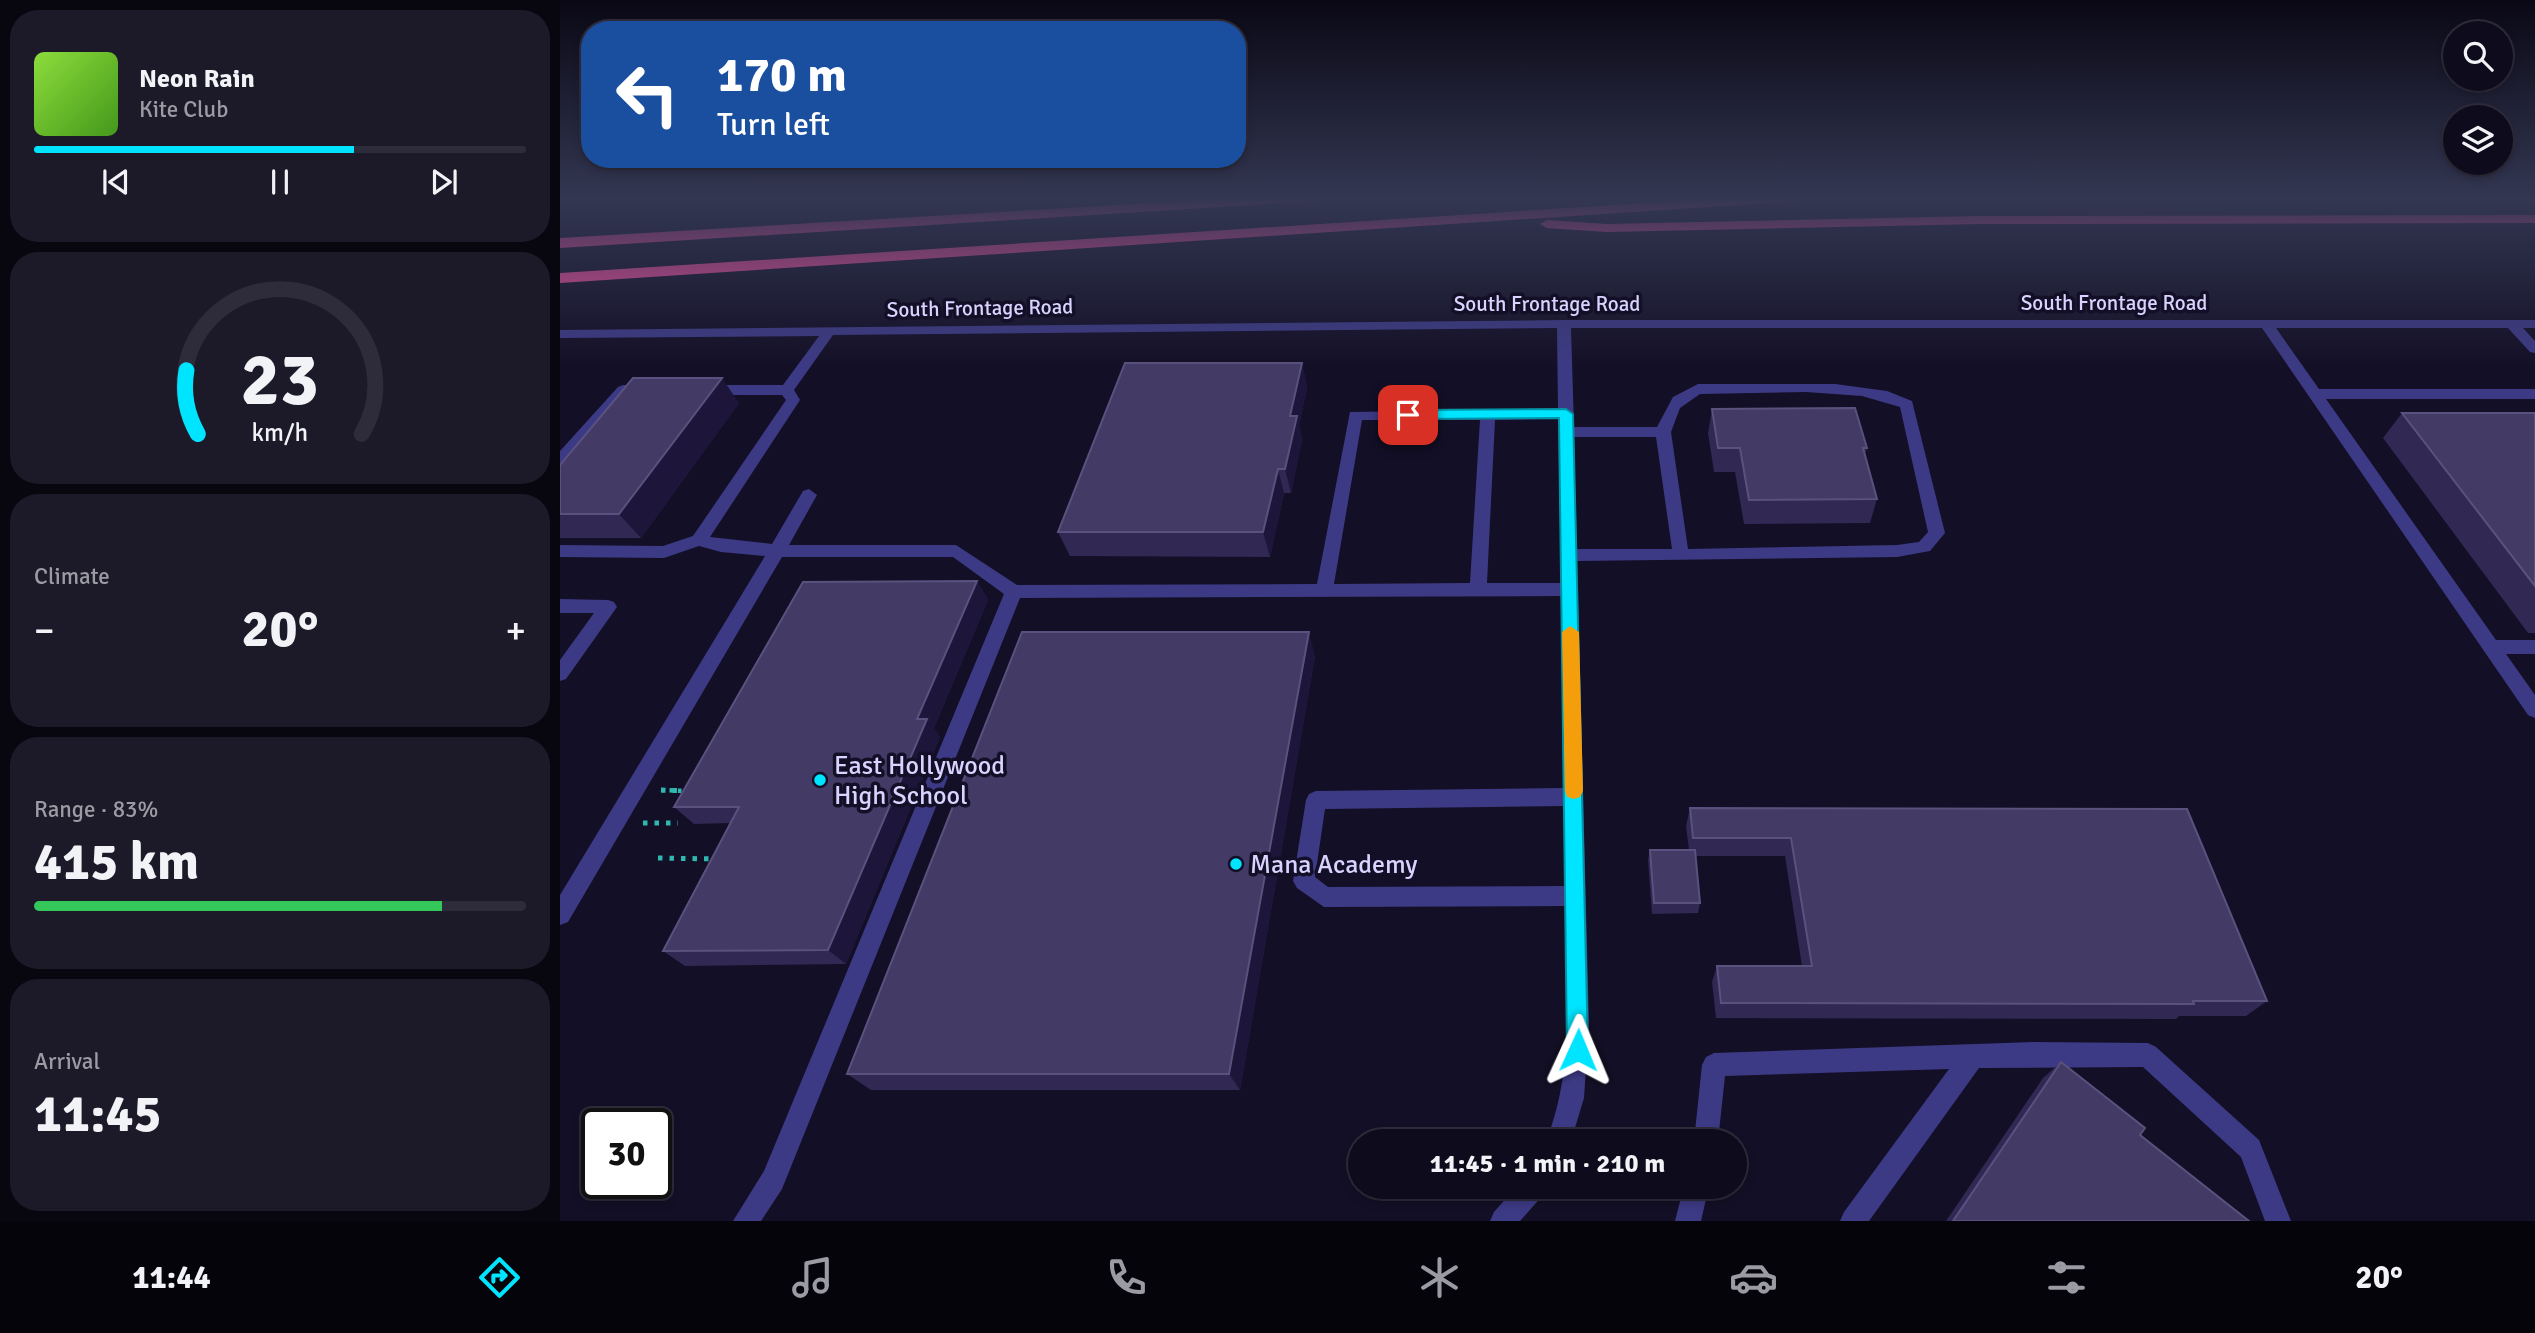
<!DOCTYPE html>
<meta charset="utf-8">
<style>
body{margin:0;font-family:Signika,sans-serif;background:#1c1929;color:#f1f3f6;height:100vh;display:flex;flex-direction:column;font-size:26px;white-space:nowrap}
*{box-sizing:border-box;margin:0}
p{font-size:23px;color:#9b9ba3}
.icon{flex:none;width:38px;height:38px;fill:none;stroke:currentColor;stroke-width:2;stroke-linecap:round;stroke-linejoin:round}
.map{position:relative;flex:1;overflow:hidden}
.sheet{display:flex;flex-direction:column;gap:10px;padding:10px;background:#08060f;width:560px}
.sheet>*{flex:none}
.top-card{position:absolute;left:21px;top:21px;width:665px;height:147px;border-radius:28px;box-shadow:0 4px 10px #0003,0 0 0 2px #2e2b3b;background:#1a4fa0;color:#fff;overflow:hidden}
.tools{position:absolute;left:1883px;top:21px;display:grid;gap:14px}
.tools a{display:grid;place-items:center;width:70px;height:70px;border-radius:50%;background:#0e0b1c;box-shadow:0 4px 10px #0003,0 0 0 2px #2e2b3b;font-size:35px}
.speed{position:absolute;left:21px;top:1108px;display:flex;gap:14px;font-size:35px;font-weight:700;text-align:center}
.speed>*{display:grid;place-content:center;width:91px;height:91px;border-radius:50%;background:#0e0b1c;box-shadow:0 4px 10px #0003,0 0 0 2px #2e2b3b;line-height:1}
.speed .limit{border:4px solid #111;border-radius:10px;background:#fff;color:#111}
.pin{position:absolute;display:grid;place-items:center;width:60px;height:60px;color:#fff;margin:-30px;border-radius:14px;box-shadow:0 4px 10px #0006}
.me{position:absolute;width:77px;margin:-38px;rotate:1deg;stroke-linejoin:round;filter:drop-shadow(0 0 5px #0008)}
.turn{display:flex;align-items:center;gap:24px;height:147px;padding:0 21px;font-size:32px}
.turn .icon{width:91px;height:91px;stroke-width:2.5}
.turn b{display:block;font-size:49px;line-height:60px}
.big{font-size:52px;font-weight:700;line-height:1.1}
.sheet .tile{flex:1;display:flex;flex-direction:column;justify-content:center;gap:10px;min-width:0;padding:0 24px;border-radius:28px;background:#1c1929}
.sheet .dial{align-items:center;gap:0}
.dial svg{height:182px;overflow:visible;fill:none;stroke:#2e2b3b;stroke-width:7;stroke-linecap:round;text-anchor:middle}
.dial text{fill:#f1f3f6;stroke:none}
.song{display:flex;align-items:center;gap:21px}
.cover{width:84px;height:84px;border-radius:10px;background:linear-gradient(135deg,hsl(90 70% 55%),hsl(100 70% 35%))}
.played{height:7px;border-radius:4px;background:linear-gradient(90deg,#00e5ff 65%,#2e2b3b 65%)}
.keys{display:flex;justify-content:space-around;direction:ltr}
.heat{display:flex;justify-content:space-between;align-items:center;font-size:38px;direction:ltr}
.charge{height:10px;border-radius:5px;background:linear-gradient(90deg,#34c759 83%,#2e2b3b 0)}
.trip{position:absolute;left:788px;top:1129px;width:399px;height:70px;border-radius:35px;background:#0e0b1c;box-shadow:0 4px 10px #0003,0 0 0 2px #2e2b3b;font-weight:700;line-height:70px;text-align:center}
.menu{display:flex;height:112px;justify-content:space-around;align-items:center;background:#06040b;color:#9b9ba3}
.menu .icon{width:49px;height:49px}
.menu .active{color:#00e5ff}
.menu b{font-size:32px;color:#f1f3f6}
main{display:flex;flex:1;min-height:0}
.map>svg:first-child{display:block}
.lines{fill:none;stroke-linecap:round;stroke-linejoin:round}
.path-far1{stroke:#2fb8b0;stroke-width:4.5;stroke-dasharray:3.5 5;stroke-linecap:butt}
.path{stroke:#2fb8b0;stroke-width:5;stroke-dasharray:4.5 7;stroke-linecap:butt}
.minor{fill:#3d3a85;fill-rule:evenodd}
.highway{fill:#ff4fa3;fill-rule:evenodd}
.wall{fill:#312854}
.shaded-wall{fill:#1d163a}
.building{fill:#433a66;stroke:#5a527e;stroke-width:2}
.route{fill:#00e5ff;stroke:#0095a6;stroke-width:2}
.slow{fill:#f59e0b}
.poi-dot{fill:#00e5ff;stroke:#130f26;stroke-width:2.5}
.labels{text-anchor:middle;stroke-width:7;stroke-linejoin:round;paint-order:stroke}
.far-street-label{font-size:21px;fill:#d9d4ff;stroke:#130f26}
.poi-label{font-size:26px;fill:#d9d4ff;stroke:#130f26;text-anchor:start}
</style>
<main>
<section class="sheet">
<div class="tile">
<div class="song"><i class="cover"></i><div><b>Neon Rain</b><p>Kite Club</p></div></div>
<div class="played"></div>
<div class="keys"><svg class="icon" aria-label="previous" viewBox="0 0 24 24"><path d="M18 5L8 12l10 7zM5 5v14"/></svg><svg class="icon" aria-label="pause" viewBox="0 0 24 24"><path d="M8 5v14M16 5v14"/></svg><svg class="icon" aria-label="next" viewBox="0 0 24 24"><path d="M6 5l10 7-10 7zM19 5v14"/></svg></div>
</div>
<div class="tile dial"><svg viewBox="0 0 100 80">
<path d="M14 69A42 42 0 1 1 86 69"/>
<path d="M14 69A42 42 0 0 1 9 41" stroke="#00e5ff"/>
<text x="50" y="56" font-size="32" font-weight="700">23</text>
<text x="50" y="72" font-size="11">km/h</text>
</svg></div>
<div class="tile"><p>Climate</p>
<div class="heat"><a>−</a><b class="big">20°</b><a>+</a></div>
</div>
<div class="tile"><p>Range · 83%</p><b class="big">415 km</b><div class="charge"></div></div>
<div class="tile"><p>Arrival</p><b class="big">11:45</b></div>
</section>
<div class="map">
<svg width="1975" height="1221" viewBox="0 0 1975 1221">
<rect width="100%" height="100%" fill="#130f26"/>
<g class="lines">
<path class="path-far1" d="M 101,790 L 127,791"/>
<path class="path" d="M 101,790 L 127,791
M 83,823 L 118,823
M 98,858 L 157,859"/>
<path class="minor" d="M 1004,320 L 1975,320 L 1975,328 L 1963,328 L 1975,341 L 1975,353 L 1970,352 L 1948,328 L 1716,328 L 1759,389 L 1975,389 L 1975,399 L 1766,399 L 1936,640 L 1975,640 L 1975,654 L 1946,654 L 1975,695 L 1975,718 L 1968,715 L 1702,328 L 1011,328 L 1014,427 L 1097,427 L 1113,397 L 1138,384 L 1275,384 L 1327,391 L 1352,401 L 1385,533 L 1370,551 L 1337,557 L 1017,561 L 1029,1023 L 1024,1098 L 1011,1141 L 986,1141 C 1016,1067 1006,984 1005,906 L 764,907 L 737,888 L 733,881 L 746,800 L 749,794 L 756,791 L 1003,788 L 1001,596 L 460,598 L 222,1189 L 201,1221 L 173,1221 L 204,1171 L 444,594 L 393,557 L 222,557 L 8,922 L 0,925 L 0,895 L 205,556 L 161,552 L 139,546 L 104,558 L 0,557 L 0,545 L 103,546 L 133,536 L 226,400 L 222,395 L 146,395 L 139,390 L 146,385 L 223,385 L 259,336 L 0,338 L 0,330 ZM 997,328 L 998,409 L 790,412 L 757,584 L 457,585 L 396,545 L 229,545 L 257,495 L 249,489 L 243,491 L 212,544 L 150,537 L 240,400 L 234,390 L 273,335 ZM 1246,392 L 1302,396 L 1340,407 L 1368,532 L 1359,542 L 1337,545 L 1128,549 L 1111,432 L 1120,408 L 1140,394 ZM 998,419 L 1001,583 L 927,583 L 935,420 ZM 802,420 L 920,420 L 910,583 L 774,584 ZM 1014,437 L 1096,437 L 1112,549 L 1017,549 ZM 1004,806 L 1005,886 L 768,887 L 755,877 L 765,809 Z
M 63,385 L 87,385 L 94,390 L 87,395 L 67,395 L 5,465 L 0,466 L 0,451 L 58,387 Z
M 0,599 L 48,600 L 54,602 L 57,607 L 6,679 L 0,681 L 0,660 L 34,613 L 0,613 Z
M 1474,1042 L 1588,1043 L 1596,1047 L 1699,1140 L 1731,1221 L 1705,1221 L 1681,1157 L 1583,1067 L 1419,1068 L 1309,1221 L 1280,1221 L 1284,1212 L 1389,1069 L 1165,1076 L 1158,1141 L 1134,1141 L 1142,1065 L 1146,1057 L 1154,1053 Z
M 957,1186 L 986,1186 L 983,1195 L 960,1221 L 930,1221 L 934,1212 Z
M 1124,1186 L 1149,1186 L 1141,1221 L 1115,1221 Z"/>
<path class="highway" d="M 693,197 L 764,197 L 757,201 L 0,248 L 0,238 Z
M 1178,197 L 1245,197 L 1238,201 L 0,283 L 0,273 Z
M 1975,215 L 1975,223 L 1420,224 L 1047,232 L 987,228 L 980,224 L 987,220 L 1047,224 L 1420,216 Z"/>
</g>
<path class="wall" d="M 742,363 L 747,388 L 739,425 L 742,440 L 731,493 L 724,493 L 710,557 L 510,556 L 498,532 Z
M 179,403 L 81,538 L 0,538 L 0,465 Z
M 1152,409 L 1307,448 L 1305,454 L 1317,499 L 1310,523 L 1184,524 L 1175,472 L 1154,472 L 1148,433 Z
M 1842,413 L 1975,413 L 1975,633 L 1968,633 L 1823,438 Z
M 417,581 L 428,600 L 374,728 L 380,737 L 286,964 L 125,966 L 103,951 L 170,823 L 134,824 L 114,807 Z
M 755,656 L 680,1090 L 311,1090 L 287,1074 Z
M 1130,808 L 1627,809 L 1707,1001 L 1686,1016 L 1619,1016 L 1616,1019 L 1156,1018 L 1152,982 L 1157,966 L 1242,966 L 1225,856 L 1136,856 L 1140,903 L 1138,913 L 1092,914 L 1088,860 L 1090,850 L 1129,850 L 1126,826 Z
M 1501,1062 L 1580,1135 L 1689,1221 L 1386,1221 L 1483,1078 Z"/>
<path class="shaded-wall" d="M 742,363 L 747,388 L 739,425 L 742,440 L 731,493 L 725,469 L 730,416 Z
M 162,378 L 179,403 L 81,538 L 59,514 Z
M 718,469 L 724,493 L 710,557 L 703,532 Z
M 417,581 L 428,600 L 374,728 L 380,737 L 286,964 L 268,950 L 357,719 Z
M 749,632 L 755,656 L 680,1090 L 669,1074 Z"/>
<path class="building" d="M 565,363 L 742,363 L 730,416 L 737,416 L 725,469 L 718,469 L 703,532 L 498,532 Z
M 73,378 L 162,378 L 59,514 L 0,514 L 0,465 Z
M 1295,408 L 1307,448 L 1303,448 L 1317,499 L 1189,500 L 1180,448 L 1158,448 L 1152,409 Z
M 1842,413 L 1975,413 L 1975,586 Z
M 417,581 L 357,719 L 367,719 L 268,950 L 103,951 L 179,807 L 114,807 L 243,582 Z
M 462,632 L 749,632 L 669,1074 L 287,1074 Z
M 1130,808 L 1627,809 L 1707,1001 L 1633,1001 L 1634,1004 L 1161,1003 L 1157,966 L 1252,966 L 1231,838 L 1133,838 Z
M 1090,850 L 1135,850 L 1140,903 L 1094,903 Z
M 1501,1062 L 1585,1128 L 1580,1135 L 1689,1221 L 1393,1221 Z"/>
<linearGradient id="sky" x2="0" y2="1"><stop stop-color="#0a0815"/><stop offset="0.54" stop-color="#333752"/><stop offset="1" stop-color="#333752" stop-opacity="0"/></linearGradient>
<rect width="1975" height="368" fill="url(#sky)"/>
<path class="route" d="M 1006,409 L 1013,414 L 1028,1050 L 1025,1058 L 1018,1061 L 1010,1058 L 1007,1050 L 999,418 L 848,419 L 841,415 L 848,410 Z"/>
<path class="slow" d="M 1010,626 L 1019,632 L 1023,791 L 1020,797 L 1014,799 L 1007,797 L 1005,791 L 1002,632 Z"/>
<g class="poi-dot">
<circle cx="260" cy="780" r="7"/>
<circle cx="676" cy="864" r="7"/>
</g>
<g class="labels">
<g class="far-street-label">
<text x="1554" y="310">South Frontage Road</text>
<text x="987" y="311">South Frontage Road</text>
<text transform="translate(420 308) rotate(-1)" y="7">South Frontage Road</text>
</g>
<g class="poi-label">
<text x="274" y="774">East Hollywood<tspan x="274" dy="30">High School</tspan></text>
<text x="690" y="873">Mana Academy</text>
</g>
</g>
</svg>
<div class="tools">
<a><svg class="icon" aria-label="search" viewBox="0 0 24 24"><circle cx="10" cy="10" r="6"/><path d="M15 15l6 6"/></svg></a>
<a><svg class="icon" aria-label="layers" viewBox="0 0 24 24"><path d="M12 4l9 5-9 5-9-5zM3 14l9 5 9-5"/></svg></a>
</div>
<div class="speed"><div class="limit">30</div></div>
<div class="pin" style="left:848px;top:415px;background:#d93025"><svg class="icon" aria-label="arrive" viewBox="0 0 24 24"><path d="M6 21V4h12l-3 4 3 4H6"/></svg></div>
<svg class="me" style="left:1018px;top:1050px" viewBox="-20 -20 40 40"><path d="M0-17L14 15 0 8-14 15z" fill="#00e5ff" stroke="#fff" stroke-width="4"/></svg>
<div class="trip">11:45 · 1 min · 210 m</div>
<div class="top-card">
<div class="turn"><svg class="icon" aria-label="left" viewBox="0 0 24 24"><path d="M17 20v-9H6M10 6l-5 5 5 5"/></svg><div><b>170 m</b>Turn left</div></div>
</div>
</div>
</main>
<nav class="menu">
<b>11:44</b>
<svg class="icon active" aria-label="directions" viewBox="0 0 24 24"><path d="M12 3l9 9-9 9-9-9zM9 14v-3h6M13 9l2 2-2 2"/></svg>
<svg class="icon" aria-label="music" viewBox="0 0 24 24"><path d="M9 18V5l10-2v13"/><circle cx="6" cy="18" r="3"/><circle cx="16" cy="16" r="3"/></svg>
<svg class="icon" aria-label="phone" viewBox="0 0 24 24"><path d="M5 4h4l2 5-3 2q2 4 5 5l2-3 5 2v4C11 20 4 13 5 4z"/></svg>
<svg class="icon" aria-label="climate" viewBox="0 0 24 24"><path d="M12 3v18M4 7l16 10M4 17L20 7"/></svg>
<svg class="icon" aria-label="car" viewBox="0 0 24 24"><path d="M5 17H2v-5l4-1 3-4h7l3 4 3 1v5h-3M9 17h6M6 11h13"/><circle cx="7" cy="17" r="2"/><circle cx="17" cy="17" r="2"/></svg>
<svg class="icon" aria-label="filters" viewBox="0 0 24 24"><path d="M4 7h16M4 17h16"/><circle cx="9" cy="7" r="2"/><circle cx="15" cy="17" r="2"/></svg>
<b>20°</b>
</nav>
